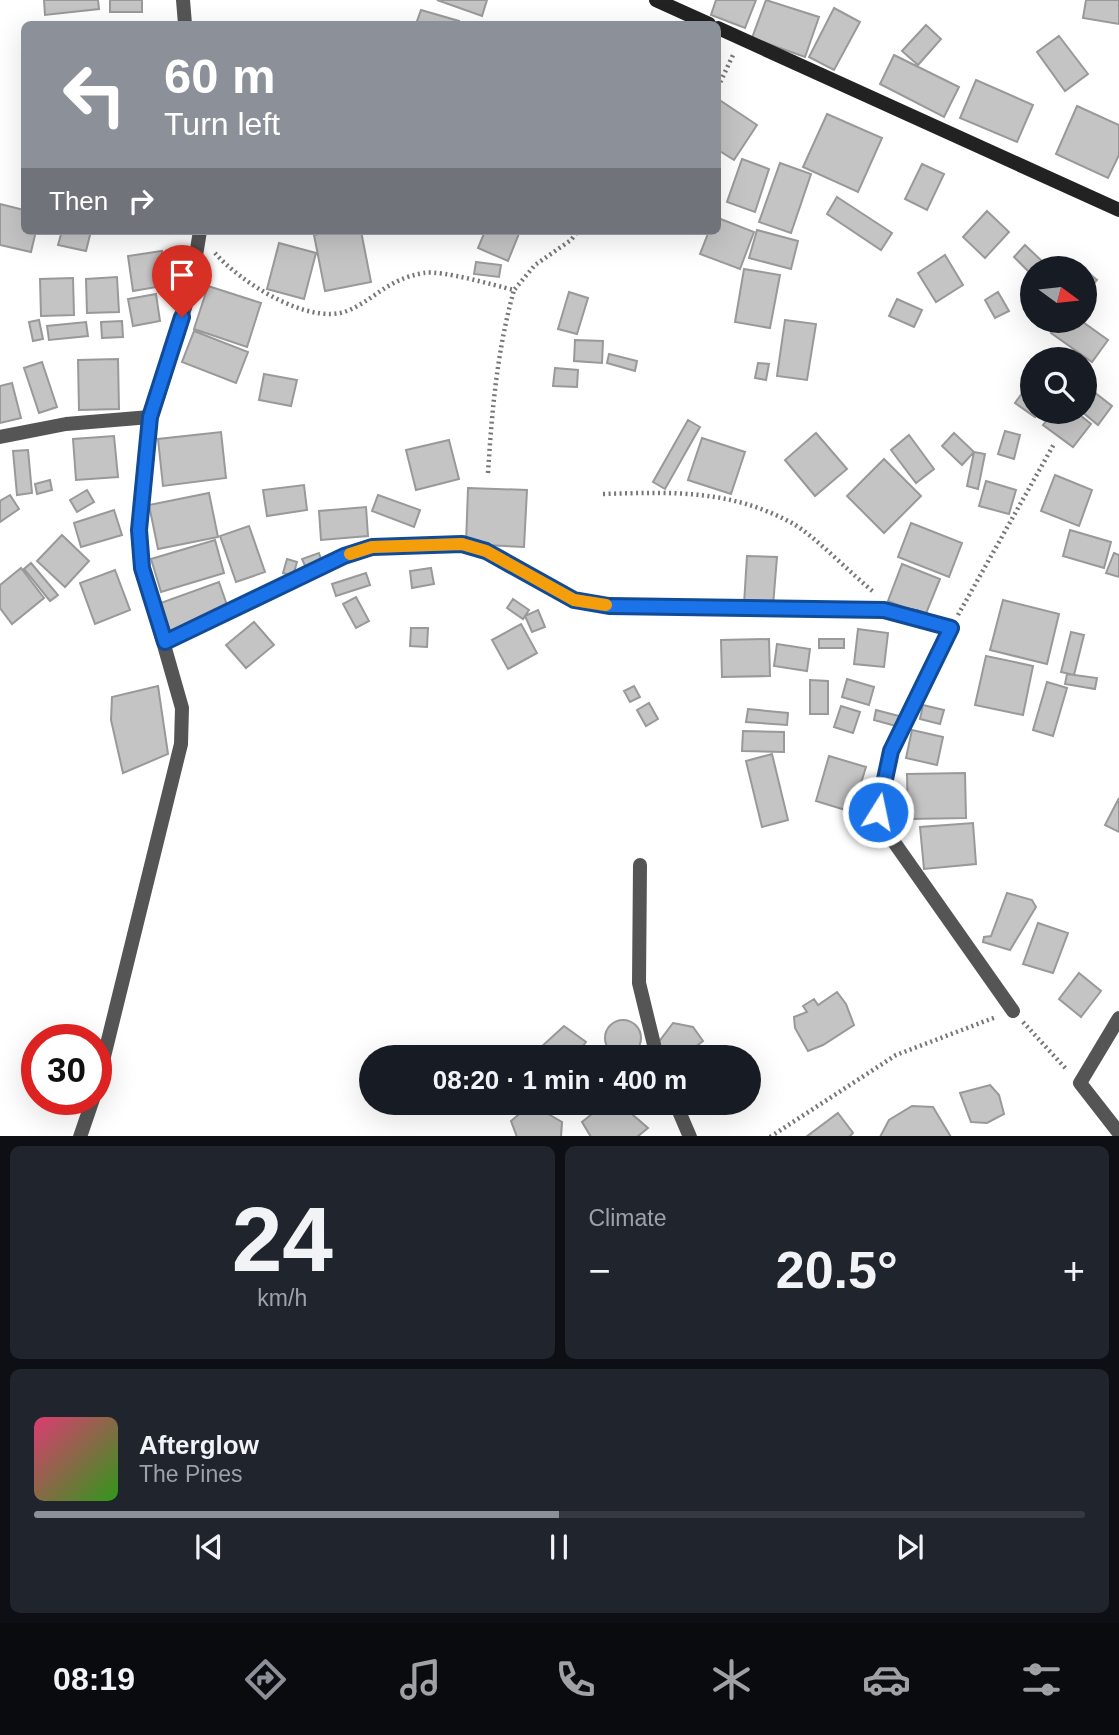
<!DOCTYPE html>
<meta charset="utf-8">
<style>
body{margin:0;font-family:Arial,sans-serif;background:#20242c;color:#f1f3f6;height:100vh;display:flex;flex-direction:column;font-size:26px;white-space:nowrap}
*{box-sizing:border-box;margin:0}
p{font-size:23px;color:#9ea1a6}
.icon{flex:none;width:38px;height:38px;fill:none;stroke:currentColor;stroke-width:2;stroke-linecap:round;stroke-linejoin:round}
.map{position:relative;height:1136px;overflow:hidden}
.details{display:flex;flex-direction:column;gap:10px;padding:10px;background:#0d0f14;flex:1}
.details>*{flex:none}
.banner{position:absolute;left:21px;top:21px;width:700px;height:214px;border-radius:10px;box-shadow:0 7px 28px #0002;background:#8c9099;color:#fff;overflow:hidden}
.needle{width:46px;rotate:105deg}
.fabs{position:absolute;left:1020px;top:256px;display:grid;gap:14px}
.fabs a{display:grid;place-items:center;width:77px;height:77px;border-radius:50%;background:#171b24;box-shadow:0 7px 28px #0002;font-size:35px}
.speed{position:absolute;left:21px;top:1024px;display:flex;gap:14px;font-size:35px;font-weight:700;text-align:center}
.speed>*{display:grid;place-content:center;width:91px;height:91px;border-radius:50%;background:#171b24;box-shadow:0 7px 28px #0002;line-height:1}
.speed .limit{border:10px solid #d22;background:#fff;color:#111}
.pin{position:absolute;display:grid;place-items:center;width:60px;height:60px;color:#fff;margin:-72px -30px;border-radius:50% 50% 50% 0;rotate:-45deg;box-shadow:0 0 7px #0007}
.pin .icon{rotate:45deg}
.me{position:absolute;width:77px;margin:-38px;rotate:10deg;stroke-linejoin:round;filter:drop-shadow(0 0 5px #0008)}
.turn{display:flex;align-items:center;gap:24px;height:147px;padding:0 28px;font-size:32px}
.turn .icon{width:91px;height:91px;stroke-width:2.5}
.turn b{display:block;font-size:49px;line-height:60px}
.then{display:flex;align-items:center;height:66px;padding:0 28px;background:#0003;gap:14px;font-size:26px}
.big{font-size:52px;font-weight:800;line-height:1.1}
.details .card{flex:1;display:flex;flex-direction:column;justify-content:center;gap:10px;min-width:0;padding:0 24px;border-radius:10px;background:#20242c}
.details .dial{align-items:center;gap:0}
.dial b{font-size:91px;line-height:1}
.song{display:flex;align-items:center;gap:21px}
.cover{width:84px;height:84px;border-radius:10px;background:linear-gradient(135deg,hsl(340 70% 55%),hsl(110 70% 35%))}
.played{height:7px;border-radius:4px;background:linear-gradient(90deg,#8c9099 50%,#363941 50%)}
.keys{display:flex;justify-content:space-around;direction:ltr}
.heat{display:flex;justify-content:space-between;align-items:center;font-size:38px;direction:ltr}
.details .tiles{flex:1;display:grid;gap:10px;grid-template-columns:1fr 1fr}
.card:last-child{grid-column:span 2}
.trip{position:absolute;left:359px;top:1045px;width:402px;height:70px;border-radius:35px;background:#171b24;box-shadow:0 7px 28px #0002;font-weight:800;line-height:70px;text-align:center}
.tab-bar{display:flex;height:112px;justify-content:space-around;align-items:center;background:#090b0e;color:#9ea1a6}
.tab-bar .icon{width:49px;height:49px}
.tab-bar .selected{color:#8c9099}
.tab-bar b{font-size:32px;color:#f1f3f6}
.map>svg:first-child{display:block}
.building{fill:#c4c4c4;stroke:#999;stroke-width:2}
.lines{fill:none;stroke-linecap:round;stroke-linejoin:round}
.path{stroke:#777;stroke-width:4.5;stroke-dasharray:2 3.5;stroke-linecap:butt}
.minor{stroke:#555;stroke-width:14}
.secondary{stroke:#222;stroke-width:14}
.route-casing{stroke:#114b97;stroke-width:18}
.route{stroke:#1a73e8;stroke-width:12}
.slow{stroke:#f59e0b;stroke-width:12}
</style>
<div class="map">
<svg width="1119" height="1137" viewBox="0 0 1119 1137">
<rect width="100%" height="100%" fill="#fff"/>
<path class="building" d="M 44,0 L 98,0 L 99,9 L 45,15 Z
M 110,0 L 142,0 L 142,12 L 110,12 Z
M 437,0 L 487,0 L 482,16 Z
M 716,0 L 756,0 L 745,28 L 711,15 Z
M 766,0 L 819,17 L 805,57 L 752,38 Z
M 1086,0 L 1119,0 L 1119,24 L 1083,18 Z
M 834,8 L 860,22 L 834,70 L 809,57 Z
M 421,10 L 459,21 L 458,24 L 416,24 Z
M 926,25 L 941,39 L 918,65 L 902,51 Z
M 1059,36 L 1088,74 L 1065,91 L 1037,52 Z
M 894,55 L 959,87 L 944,117 L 880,84 Z
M 976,80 L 1033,105 L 1017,142 L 960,118 Z
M 718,99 L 757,125 L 734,160 L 718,150 Z
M 1077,106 L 1119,125 L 1119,155 L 1108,178 L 1056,154 Z
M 827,114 L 882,138 L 858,192 L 803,167 Z
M 742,159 L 769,169 L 755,212 L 727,202 Z
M 780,163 L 811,174 L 791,233 L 759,222 Z
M 922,164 L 944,174 L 927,210 L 905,199 Z
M 837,197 L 892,233 L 881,250 L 827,214 Z
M 0,204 L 24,210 L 24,231 L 36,231 L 31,252 L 0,245 Z
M 987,211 L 1009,232 L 985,258 L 963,237 Z
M 718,218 L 754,232 L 740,269 L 700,254 L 709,231 L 718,231 Z
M 757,230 L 798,241 L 791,269 L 749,258 Z
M 62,231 L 91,231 L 86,251 L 58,245 Z
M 331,231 L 361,231 L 371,282 L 325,291 L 314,235 Z
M 485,231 L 520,231 L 508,261 L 478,248 Z
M 279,243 L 316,253 L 304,299 L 267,289 Z
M 1025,245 L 1045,264 L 1041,268 L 1032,268 L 1032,275 L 1014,257 Z
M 162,251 L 168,285 L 133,291 L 128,256 Z
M 945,255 L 963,285 L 936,302 L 918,273 Z
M 476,262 L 501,265 L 499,277 L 474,274 Z
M 744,269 L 780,275 L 770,328 L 735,322 Z
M 1085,270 L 1097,280 L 1085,295 Z
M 117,277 L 119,312 L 87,313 L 86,279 Z
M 73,278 L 74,315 L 41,316 L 40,279 Z
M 208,286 L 261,303 L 247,347 L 194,329 Z
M 569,292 L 588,298 L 577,334 L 558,329 Z
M 998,292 L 1009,311 L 995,318 L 985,300 Z
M 156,294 L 160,321 L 133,326 L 128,299 Z
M 897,299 L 922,310 L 914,327 L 889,316 Z
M 39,320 L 43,339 L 33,341 L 29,322 Z
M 785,320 L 816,324 L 807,380 L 777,376 Z
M 1059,320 L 1080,320 L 1108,340 L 1092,362 L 1051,333 Z
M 122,321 L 123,337 L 102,338 L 101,322 Z
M 86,322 L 88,336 L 49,340 L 47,326 Z
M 194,331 L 248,352 L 236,383 L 182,362 Z
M 575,340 L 603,341 L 602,363 L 574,361 Z
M 609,354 L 637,361 L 635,371 L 607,363 Z
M 118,359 L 119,409 L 79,410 L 78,360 Z
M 42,362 L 57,407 L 39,413 L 24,368 Z
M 758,363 L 769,364 L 766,380 L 755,378 Z
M 555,368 L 578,370 L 577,387 L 553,386 Z
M 264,374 L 297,380 L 291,406 L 259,400 Z
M 1030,382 L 1032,411 L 1039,411 L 1035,417 L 1015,403 Z
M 12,383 L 21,418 L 0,423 L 0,386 Z
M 1085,385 L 1112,406 L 1098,425 L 1081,411 L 1085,411 Z
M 1054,411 L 1075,411 L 1091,424 L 1073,447 L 1043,425 Z
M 688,420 L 700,427 L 665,489 L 653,482 Z
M 1005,431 L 1020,435 L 1014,459 L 998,454 Z
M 221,432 L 226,478 L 163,486 L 158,439 Z
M 816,433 L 847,469 L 815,496 L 785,460 Z
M 954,433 L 974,452 L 962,465 L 942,446 Z
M 909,435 L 934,469 L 916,483 L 891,450 Z
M 114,436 L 118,477 L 76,480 L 73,439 Z
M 702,438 L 745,452 L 731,494 L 688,480 Z
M 449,440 L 459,479 L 416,490 L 406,450 Z
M 28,450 L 32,493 L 17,495 L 13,451 Z
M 974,452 L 985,454 L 978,489 L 967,486 Z
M 884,459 L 921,496 L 884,533 L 847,496 Z
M 1055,475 L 1092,490 L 1079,526 L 1041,511 Z
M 50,480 L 52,490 L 37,494 L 35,484 Z
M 986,481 L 1016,490 L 1009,514 L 979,506 Z
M 304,485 L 307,510 L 267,516 L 263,490 Z
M 468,488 L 527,490 L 524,547 L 466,544 Z
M 87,490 L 94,502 L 77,512 L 70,500 Z
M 209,493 L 218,537 L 158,549 L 149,505 Z
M 10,495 L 19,509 L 0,522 L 0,501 Z
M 378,495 L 420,510 L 414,527 L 372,511 Z
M 366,507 L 368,536 L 321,540 L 319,511 Z
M 114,510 L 122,535 L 81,547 L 74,523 Z
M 911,523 L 962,543 L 949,577 L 898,557 Z
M 249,526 L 265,572 L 236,582 L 220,536 Z
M 1070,530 L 1111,542 L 1104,568 L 1063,556 Z
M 62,535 L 89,561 L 65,587 L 37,561 Z
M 215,540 L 224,573 L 161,592 L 151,559 Z
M 319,553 L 322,562 L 306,568 L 302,559 Z
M 1114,553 L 1119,555 L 1119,577 L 1106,573 Z
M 747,556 L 777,557 L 773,606 L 744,604 Z
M 287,559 L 297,562 L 293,576 L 283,573 Z
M 31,563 L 58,595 L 50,601 L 24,569 Z
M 902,564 L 940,579 L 925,616 L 888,601 Z
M 21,568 L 44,598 L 12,624 L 0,608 L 0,585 Z
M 431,568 L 434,584 L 412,588 L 410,571 Z
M 115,570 L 130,610 L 95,624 L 80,583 Z
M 366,573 L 370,585 L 336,596 L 332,584 Z
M 219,582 L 229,611 L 165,633 L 155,605 Z
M 356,597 L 369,621 L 356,628 L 343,604 Z
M 513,599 L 529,610 L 523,619 L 507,608 Z
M 1003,600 L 1059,614 L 1047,664 L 990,650 Z
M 538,610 L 545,627 L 532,632 L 525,616 Z
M 254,622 L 274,645 L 246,668 L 226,645 Z
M 521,624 L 537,653 L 508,669 L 492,640 Z
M 411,628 L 428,628 L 427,647 L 410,646 Z
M 858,629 L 888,633 L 884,667 L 854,664 Z
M 1071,632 L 1084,635 L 1074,675 L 1061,672 Z
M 769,639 L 770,676 L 722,677 L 721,640 Z
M 819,639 L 844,639 L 844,648 L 819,648 Z
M 777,644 L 810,649 L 807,671 L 774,666 Z
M 986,656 L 1033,666 L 1023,715 L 975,705 Z
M 1067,674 L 1097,678 L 1095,689 L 1065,684 Z
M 847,679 L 874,687 L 869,705 L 842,697 Z
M 810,680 L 828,681 L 828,714 L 810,714 Z
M 1047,682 L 1067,688 L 1053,736 L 1033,730 Z
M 158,686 L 168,754 L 123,773 L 111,720 L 112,697 Z
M 634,686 L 640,697 L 630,702 L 624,691 Z
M 649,703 L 658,719 L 646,726 L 637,710 Z
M 923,705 L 944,710 L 940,724 L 920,719 Z
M 841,706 L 860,712 L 853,733 L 834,727 Z
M 748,709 L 788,713 L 787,725 L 746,722 Z
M 876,710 L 899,716 L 896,726 L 874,720 Z
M 912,730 L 943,737 L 937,765 L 906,758 Z
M 743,731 L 784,732 L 784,752 L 742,751 Z
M 772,754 L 788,820 L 762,827 L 746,761 Z
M 829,756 L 866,767 L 852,812 L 816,801 Z
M 965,773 L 966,818 L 908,819 L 907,774 Z
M 1119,798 L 1119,832 L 1105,825 Z
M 973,823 L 976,864 L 924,869 L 920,827 Z
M 1007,893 L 1032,900 L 1036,907 L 1010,950 L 983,942 L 984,937 L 991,936 Z
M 1038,923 L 1068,933 L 1053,973 L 1023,964 Z
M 1079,973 L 1101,991 L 1081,1017 L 1059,999 Z
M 837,992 L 846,1004 L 854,1025 L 823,1045 L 808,1051 L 795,1028 L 794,1017 L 807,1012 L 803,1006 L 814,999 L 818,1005 Z
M605 1038a18 18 0 1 1 36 0a18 18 0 1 1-36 0Z
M 673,1023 L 693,1027 L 703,1041 L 698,1045 L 704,1052 L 697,1057 L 669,1057 L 658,1043 Z
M 564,1026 L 586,1042 L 582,1047 L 589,1053 L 586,1057 L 547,1057 L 540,1048 Z
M 990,1085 L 999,1095 L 1004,1114 L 987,1123 L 971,1122 L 960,1093 Z
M 607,1102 L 618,1102 L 648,1128 L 637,1137 L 591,1137 L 582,1122 Z
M 531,1104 L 562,1122 L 561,1137 L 517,1137 L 511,1121 Z
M 912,1106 L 933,1107 L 951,1137 L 880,1137 L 889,1120 Z
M 838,1113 L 853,1133 L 849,1137 L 806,1137 Z"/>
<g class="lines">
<path class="path" d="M 718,87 L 734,53
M 215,253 C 239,281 308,326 347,311 C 376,299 387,279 424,273 C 443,270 493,285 514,290 L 535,265 L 571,240 L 578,231
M 488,473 C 492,410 497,351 514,290
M 603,494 C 672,492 729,489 792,523 C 815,536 852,575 875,593
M 958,615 L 1054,444
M 1023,1022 L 1067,1070
M 770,1137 L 896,1055 L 996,1017"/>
<path class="minor" d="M 183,0 L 185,24
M 0,437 L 66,424 L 150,417
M 165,642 L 344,556 L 372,547 L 462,544 L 486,551 L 574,600 L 609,606 L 884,610 L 915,616 L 951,628 L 891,751 L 878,812 L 889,835 L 1013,1011
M 640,865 L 639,983 L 657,1057
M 1119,1018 L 1080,1083 L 1119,1133
M 96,1089 L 181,744 L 182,708 L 142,568 L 139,530 L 150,417 L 190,292 L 200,231
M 675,1102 L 690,1137
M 80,1137 L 93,1099"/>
<path class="secondary" d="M 656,0 L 709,24
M 718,28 L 1119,210"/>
</g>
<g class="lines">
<g class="route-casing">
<path id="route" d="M 182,317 L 150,417 L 139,530 L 142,568 L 165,642 L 344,556 L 372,547 L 462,544 L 486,551 L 574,600 L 609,606 L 884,610 L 951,628 L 891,751 L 878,812"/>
</g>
<use href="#route" class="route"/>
<path class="slow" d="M 350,554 L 372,547 L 462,544 L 486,551 L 574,600 L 606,605"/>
</g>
</svg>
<div class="fabs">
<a><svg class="needle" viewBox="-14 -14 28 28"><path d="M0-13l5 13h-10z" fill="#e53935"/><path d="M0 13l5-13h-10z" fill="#9ea1a6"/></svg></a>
<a><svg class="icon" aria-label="search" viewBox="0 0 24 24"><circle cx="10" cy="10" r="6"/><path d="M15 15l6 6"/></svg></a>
</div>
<div class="speed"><div class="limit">30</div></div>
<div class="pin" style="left:182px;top:317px;background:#d93025"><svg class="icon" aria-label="arrive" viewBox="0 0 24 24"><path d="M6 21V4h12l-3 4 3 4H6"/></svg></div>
<svg class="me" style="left:878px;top:812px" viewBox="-20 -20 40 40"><circle r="17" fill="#1a73e8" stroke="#fff" stroke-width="3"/><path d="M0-11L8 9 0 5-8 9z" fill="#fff"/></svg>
<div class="trip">08:20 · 1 min · 400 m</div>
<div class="banner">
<div class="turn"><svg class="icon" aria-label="left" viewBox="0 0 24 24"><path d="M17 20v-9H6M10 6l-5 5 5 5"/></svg><div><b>60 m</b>Turn left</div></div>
<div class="then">Then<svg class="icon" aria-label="right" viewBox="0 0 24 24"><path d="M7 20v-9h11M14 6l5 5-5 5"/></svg></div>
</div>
</div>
<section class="details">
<div class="tiles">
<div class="card dial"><b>24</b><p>km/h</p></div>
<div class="card"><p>Climate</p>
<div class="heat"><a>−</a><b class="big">20.5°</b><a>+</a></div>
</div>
<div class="card">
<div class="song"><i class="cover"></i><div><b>Afterglow</b><p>The Pines</p></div></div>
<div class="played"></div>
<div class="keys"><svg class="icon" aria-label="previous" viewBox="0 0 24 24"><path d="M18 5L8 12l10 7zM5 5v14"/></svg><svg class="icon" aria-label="pause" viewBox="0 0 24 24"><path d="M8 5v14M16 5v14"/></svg><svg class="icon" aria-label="next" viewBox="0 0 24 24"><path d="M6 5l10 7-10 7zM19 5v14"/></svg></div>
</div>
</div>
</section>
<nav class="tab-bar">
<b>08:19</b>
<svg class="icon selected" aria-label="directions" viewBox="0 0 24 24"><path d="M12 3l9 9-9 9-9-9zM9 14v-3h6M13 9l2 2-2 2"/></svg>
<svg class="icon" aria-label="music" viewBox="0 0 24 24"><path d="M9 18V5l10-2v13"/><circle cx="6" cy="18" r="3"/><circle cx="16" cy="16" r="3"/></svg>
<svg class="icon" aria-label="phone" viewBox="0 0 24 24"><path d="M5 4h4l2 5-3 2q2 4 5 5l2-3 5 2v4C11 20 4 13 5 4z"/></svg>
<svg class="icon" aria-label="climate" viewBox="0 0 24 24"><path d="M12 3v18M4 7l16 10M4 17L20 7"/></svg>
<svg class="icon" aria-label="car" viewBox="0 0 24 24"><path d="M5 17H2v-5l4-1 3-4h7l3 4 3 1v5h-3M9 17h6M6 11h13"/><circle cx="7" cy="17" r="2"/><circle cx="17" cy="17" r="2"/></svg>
<svg class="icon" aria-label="filters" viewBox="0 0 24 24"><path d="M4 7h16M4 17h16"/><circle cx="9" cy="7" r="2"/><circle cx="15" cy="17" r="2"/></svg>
</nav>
